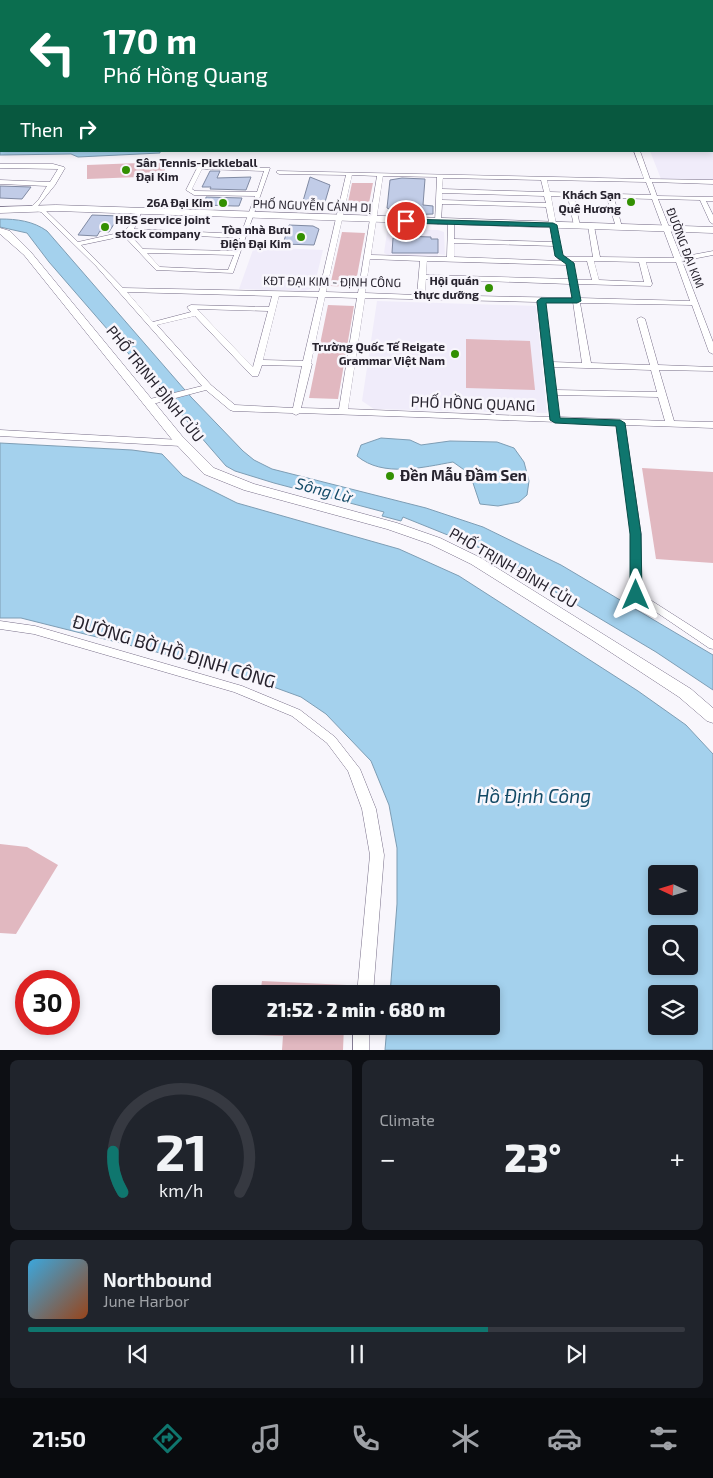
<!DOCTYPE html>
<meta charset="utf-8">
<style>
body{margin:0;font-family:"Exo 2",sans-serif;background:#20242c;color:#f1f3f6;height:100vh;display:flex;flex-direction:column;font-size:19px;white-space:nowrap}
*{box-sizing:border-box;margin:0}
p{font-size:16px;color:#9ea1a6}
.icon{flex:none;width:28px;height:28px;fill:none;stroke:currentColor;stroke-width:2;stroke-linecap:round;stroke-linejoin:round}
.map{position:relative;height:1050px;overflow:hidden}
.drawer{display:flex;flex-direction:column;gap:10px;padding:10px;background:#0d0f14;flex:1}
.drawer>*{flex:none}
.banner{position:absolute;left:0px;top:0px;width:714px;height:152px;box-shadow:0 2px 8px #0003;background:#0b6e4f;color:#fff;overflow:hidden}
.needle{width:32px;rotate:274deg}
.tools{position:absolute;left:648px;top:865px;display:grid;gap:10px}
.tools a{display:grid;place-items:center;width:50px;height:50px;border-radius:5px;background:#171b24;box-shadow:0 2px 8px #0003;font-size:25px}
.speed{position:absolute;left:15px;top:970px;display:flex;gap:10px;font-size:25px;font-weight:700;text-align:center}
.speed>*{display:grid;place-content:center;width:65px;height:65px;border-radius:50%;background:#171b24;box-shadow:0 2px 8px #0003;line-height:1}
.speed .limit{border:8px solid #d22;background:#fff;color:#111}
.pin{position:absolute;display:grid;place-items:center;width:42px;height:42px;color:#fff;margin:-21px;border:2px solid #fff;border-radius:50%;box-shadow:0 1px 5px #0007}
.me{position:absolute;width:55px;margin:-28px;rotate:0deg;stroke-linejoin:round;filter:drop-shadow(0 0 4px #0008)}
.turn{display:flex;align-items:center;gap:18px;height:105px;padding:0 20px;font-size:22px}
.turn .icon{width:65px;height:65px;stroke-width:2.5}
.turn b{display:block;font-size:35px;line-height:42px}
.then{display:flex;align-items:center;height:48px;padding:0 20px;background:#0003;gap:10px;font-size:19px}
.big{font-size:38px;font-weight:800;line-height:1.1}
.drawer .tile{flex:1;display:flex;flex-direction:column;justify-content:center;gap:8px;min-width:0;padding:0 18px;border-radius:8px;background:#20242c}
.drawer .dial{align-items:center;gap:0}
.dial svg{height:130px;overflow:visible;fill:none;stroke:#363941;stroke-width:7;stroke-linecap:round;text-anchor:middle}
.dial text{fill:#f1f3f6;stroke:none}
.song{display:flex;align-items:center;gap:15px}
.cover{width:60px;height:60px;border-radius:8px;background:linear-gradient(135deg,hsl(200 70% 55%),hsl(20 70% 35%))}
.played{height:5px;border-radius:2px;background:linear-gradient(90deg,#0f766e 70%,#363941 70%)}
.keys{display:flex;justify-content:space-around;direction:ltr}
.heat{display:flex;justify-content:space-between;align-items:center;font-size:28px;direction:ltr}
.drawer .tiles{flex:1;display:grid;gap:10px;grid-template-columns:1fr 1fr}
.tile:last-child{grid-column:span 2}
.trip{position:absolute;left:212px;top:985px;width:288px;height:50px;border-radius:5px;background:#171b24;box-shadow:0 2px 8px #0003;font-weight:800;line-height:50px;text-align:center}
.tabs{display:flex;height:80px;justify-content:space-around;align-items:center;background:#090b0e;color:#9ea1a6}
.tabs .icon{width:35px;height:35px}
.tabs .current{color:#0f766e}
.tabs b{font-size:22px;color:#f1f3f6}
.map>svg:first-child{display:block}
.built{fill:#f0ecfa}
.green{fill:#e1b8c0}
.water{fill:#a4d1ed;stroke:#7e9db4;fill-rule:evenodd}
.building{fill:#c1cce7;stroke:#808aa3}
.lines{fill:none;stroke-linecap:round;stroke-linejoin:round}
.minor-casing{stroke:#786f89;stroke-width:1}
.tertiary-casing{stroke:#786f89;stroke-width:1}
.secondary-casing{stroke:#786f89;stroke-width:1}
.primary-casing{stroke:#786f89;stroke-width:1}
.minor{fill:#fff;fill-rule:evenodd}
.tertiary{fill:#fff;fill-rule:evenodd}
.secondary{fill:#fff;fill-rule:evenodd}
.primary{fill:#fff;fill-rule:evenodd}
.route{fill:#0f766e;stroke:#0a4d48}
.poi-dot{fill:#339002;stroke:#f8f6fc;stroke-width:2}
.labels{text-anchor:middle;stroke-width:5;stroke-linejoin:round;paint-order:stroke}
.far-poi-label{font-size:12px;font-weight:bold;fill:#27232e;stroke:#f8f6fc;text-anchor:end}
.far-street-label{font-size:12px;fill:#27232e;stroke:#f8f6fc}
.street-label{font-size:15px;fill:#27232e;stroke:#f8f6fc}
.poi-label{font-size:15px;font-weight:bold;fill:#27232e;stroke:#f8f6fc;text-anchor:start}
.water-label{font-size:16px;font-style:italic;fill:#134a66;stroke:#f8f6fc}
.near-street-label{font-size:18px;fill:#27232e;stroke:#f8f6fc}
.near-water-label{font-size:19px;font-style:italic;fill:#134a66;stroke:#f8f6fc}
</style>
<div class="map">
<svg width="713" height="1051" viewBox="0 0 713 1051">
<rect width="100%" height="100%" fill="#f8f6fc"/>
<path class="built" d="M 713,141 L 713,180 L 661,179 L 650,151 L 712,151 Z
M 398,229 L 438,230 L 444,232 L 445,255 L 438,254 L 437,258 L 392,257 L 384,253 L 387,232 Z
M 254,247 L 323,250 L 314,287 L 305,291 L 239,289 Z
M 377,301 L 536,306 L 547,413 L 374,409 L 362,401 Z"/>
<path class="green" d="M 165,162 L 165,176 L 87,179 L 87,165 Z
M 352,183 L 373,183 L 368,208 L 347,207 Z
M 342,232 L 365,233 L 355,287 L 330,286 Z
M 328,305 L 354,306 L 338,399 L 309,398 Z
M 466,339 L 530,341 L 535,390 L 466,388 Z
M 642,468 L 713,472 L 713,563 L 656,559 Z
M 0,844 L 27,847 L 58,865 L 16,934 L 0,933 Z
M 262,981 L 347,985 L 346,994 L 260,994 Z
M 256,1026 L 344,1026 L 343,1050 L 282,1050 L 283,1036 L 255,1035 Z"/>
<path class="water" d="M 0,111 L 1,151 L 160,151 L 160,153 L 78,157 L 71,154 L 0,155 Z
M 0,219 C 17,219 33,221 47,231 L 191,397 L 243,451 L 254,460 L 272,469 L 426,508 L 483,527 L 561,565 L 713,655 L 713,690 L 656,652 L 485,550 L 403,517 L 401,521 L 382,516 L 384,512 L 274,483 L 235,471 L 226,466 L 49,262 L 27,233 L 0,227 Z
M 381,438 L 410,440 L 421,445 L 450,441 L 497,442 L 514,448 L 524,462 L 529,481 L 527,495 L 519,502 L 498,506 L 480,504 L 470,474 L 453,462 C 424,467 383,478 357,456 L 361,445 Z
M 0,443 L 132,450 L 162,454 L 183,476 L 237,503 L 399,549 L 459,576 L 638,691 L 686,725 L 713,754 L 713,1050 L 385,1050 L 387,1026 L 491,1026 L 491,994 L 390,994 L 397,904 L 397,848 L 389,805 L 371,761 L 326,714 L 301,697 L 224,669 L 21,618 L 0,618 ZM 656,874 L 689,874 L 689,906 L 656,906 ZM 656,934 L 689,934 L 689,966 L 656,966 ZM 656,994 L 689,994 L 689,1026 L 656,1026 Z"/>
<path class="building" d="M 210,171 L 220,171 L 217,178 L 251,177 L 246,190 L 210,189 L 211,187 L 202,187 Z
M 310,177 L 330,185 L 325,202 L 303,201 Z
M 402,178 L 425,179 L 423,205 L 433,206 L 433,214 L 402,215 L 387,208 L 390,180 Z
M 0,186 L 31,187 L 22,199 L 0,198 Z
M 206,197 L 242,198 L 239,206 L 234,206 L 205,205 Z
M 92,215 L 119,216 L 109,232 L 100,231 L 97,236 L 78,235 Z
M 289,225 L 313,226 L 319,229 L 314,245 L 283,244 Z
M 402,236 L 431,237 L 431,239 L 438,239 L 438,253 L 392,253 L 393,238 L 401,238 Z"/>
<g class="lines">
<g class="minor-casing">
<path id="minor" d="M 487,0 L 491,0 L 491,1 L 487,1 Z
M 699,0 L 713,0 L 713,2 L 698,1 Z
M 0,1 L 2,1 L 1,3 L 0,3 Z
M 712,116 L 713,116 L 713,120 L 712,120 Z
M 634,151 L 640,151 L 650,179 L 713,180 L 713,184 L 652,182 L 657,196 L 713,197 L 713,201 L 706,201 L 713,215 L 713,224 L 710,222 L 700,200 L 658,199 L 681,257 L 713,251 L 713,255 L 682,261 L 713,342 L 713,354 L 709,352 L 692,305 L 580,303 L 591,363 L 650,365 L 637,319 L 641,317 L 645,319 L 658,365 L 713,367 L 713,371 L 659,370 L 674,421 L 713,422 L 713,428 L 625,425 L 641,534 L 641,594 L 713,640 L 713,649 L 709,648 L 631,595 L 631,534 L 616,424 L 300,413 L 296,415 L 292,413 L 233,411 L 230,410 L 206,390 L 149,405 L 146,404 L 145,402 L 146,400 L 202,386 L 96,266 L 41,212 L 31,209 L 31,207 L 39,199 L 47,186 L 0,184 L 0,180 L 50,182 L 58,169 L 0,168 L 0,164 L 53,164 L 64,167 L 65,168 L 55,185 L 37,207 L 45,210 L 78,242 L 123,232 C 132,227 131,214 139,209 L 142,211 L 134,229 L 241,234 L 255,196 L 194,195 L 186,190 L 198,166 L 270,168 L 233,273 L 156,270 L 124,236 L 81,245 L 123,288 L 319,292 L 346,175 L 279,174 L 276,172 L 277,171 L 644,179 ZM 202,169 L 264,171 L 257,192 L 195,191 L 192,189 ZM 352,175 L 377,176 L 358,293 L 326,292 ZM 383,176 L 437,177 L 435,222 L 438,224 L 441,222 L 442,204 L 546,207 L 553,242 L 454,239 L 454,223 L 451,221 L 448,223 L 447,257 L 371,255 ZM 443,178 L 541,180 L 544,192 L 442,189 ZM 547,180 L 646,182 L 651,195 L 550,192 ZM 442,193 L 544,196 L 546,203 L 442,200 ZM 551,196 L 568,197 L 574,226 L 577,228 L 580,226 L 574,197 L 607,198 L 616,227 L 619,229 L 622,227 L 614,198 L 652,199 L 674,258 L 600,257 L 594,226 L 591,224 L 588,226 L 593,257 L 564,257 L 562,256 ZM 131,233 L 240,238 L 235,251 L 143,249 L 129,234 ZM 454,243 L 554,246 L 556,257 L 561,261 L 454,257 ZM 147,253 L 234,255 L 228,270 L 160,267 ZM 370,259 L 420,261 L 417,295 L 365,293 ZM 427,261 L 567,265 L 569,279 L 426,275 ZM 572,261 L 587,261 L 592,280 L 576,280 ZM 594,261 L 639,262 L 644,282 L 599,280 ZM 646,262 L 676,262 L 690,301 L 579,298 L 577,284 L 651,286 L 652,284 ZM 426,279 L 570,284 L 572,298 L 425,295 ZM 127,292 L 272,296 L 269,307 L 191,305 L 187,307 L 191,312 L 153,322 ZM 279,296 L 318,297 L 303,361 L 263,360 ZM 325,297 L 357,298 L 339,409 L 301,408 L 312,364 L 311,363 ZM 365,298 L 537,302 L 550,417 L 348,409 ZM 545,302 L 573,302 L 582,363 L 552,362 ZM 197,309 L 268,311 L 253,367 ZM 195,316 L 252,376 L 258,376 L 262,365 L 302,366 L 293,408 L 235,405 L 211,385 L 157,325 ZM 553,367 L 651,370 L 657,392 L 556,390 ZM 556,395 L 658,397 L 665,421 L 559,417 Z
M 0,430 L 181,440 L 186,443 L 181,446 L 0,436 Z
M 0,621 L 35,626 L 242,686 L 300,710 L 335,737 L 360,769 L 376,809 L 384,855 L 373,994 L 357,994 L 370,855 L 362,809 L 348,771 L 327,743 L 292,716 L 234,692 L 34,634 L 0,629 Z
M 353,1026 L 369,1026 L 369,1051 L 353,1051 Z"/>
</g>
<g class="tertiary-casing">
<path id="tertiary" d="M 525,0 L 529,0 L 529,1 L 525,1 Z
M 712,74 L 713,74 L 713,78 L 712,78 Z"/>
</g>
<g class="secondary-casing">
<path id="secondary" d="M 105,0 L 115,0 L 116,1 L 107,1 Z
M 56,205 L 713,227 L 713,233 L 56,211 L 0,213 L 0,207 Z
M 0,228 L 10,231 L 30,251 L 182,436 L 214,468 L 254,484 L 397,523 L 440,538 L 481,558 L 691,689 L 713,708 L 713,723 L 707,721 L 679,697 L 592,640 L 471,564 L 430,544 L 387,529 L 244,490 L 204,474 L 174,442 L 24,255 L 0,234 Z"/>
</g>
<g class="primary-casing">
<path id="primary" d="M 0,50 L 1,50 L 1,54 L 0,54 Z
M 712,64 L 713,64 L 713,68 L 712,68 Z"/>
</g>
<use href="#minor" class="minor"/>
<use href="#tertiary" class="tertiary"/>
<use href="#secondary" class="secondary"/>
<use href="#primary" class="primary"/>
</g>
<path class="route" d="M 406,219 L 553,223 L 557,225 L 563,255 L 574,263 L 581,301 L 577,303 L 546,303 L 560,418 L 620,420 L 625,423 L 641,534 L 642,595 L 640,598 L 632,598 L 630,595 L 630,534 L 616,426 L 555,423 L 550,420 L 537,301 L 541,298 L 572,298 L 566,264 L 555,256 L 550,227 L 403,223 L 403,220 Z"/>
<g class="poi-dot">
<circle cx="126" cy="170" r="5"/>
<circle cx="631" cy="202" r="5"/>
<circle cx="223" cy="203" r="5"/>
<circle cx="105" cy="227" r="5"/>
<circle cx="301" cy="237" r="5"/>
<circle cx="489" cy="288" r="5"/>
<circle cx="455" cy="354" r="5"/>
<circle cx="390" cy="476" r="5"/>
</g>
<g class="labels">
<g class="far-poi-label">
<text x="136" y="167" text-anchor="start">Sân Tennis-Pickleball<tspan x="136" dy="14">Đại Kim</tspan></text>
<text x="621" y="199">Khách Sạn<tspan x="621" dy="14">Quê Hương</tspan></text>
<text x="213" y="207">26A Đại Kim</text>
<text x="115" y="224" text-anchor="start">HBS service joint<tspan x="115" dy="14">stock company</tspan></text>
<text x="291" y="234">Tòa nhà Bưu<tspan x="291" dy="14">Điện Đại Kim</tspan></text>
<text x="479" y="285">Hội quán<tspan x="479" dy="14">thực dưỡng</tspan></text>
<text x="445" y="351">Trường Quốc Tế Reigate<tspan x="445" dy="14">Grammar Việt Nam</tspan></text>
</g>
<g class="far-street-label">
<text transform="translate(312 206) rotate(2)" y="4">PHỐ NGUYỄN CẢNH DỊ</text>
<text transform="translate(685 248) rotate(69)" y="4">ĐƯỜNG ĐẠI KIM</text>
<text transform="translate(332 282) rotate(1)" y="4">KĐT ĐẠI KIM - ĐỊNH CÔNG</text>
</g>
<g class="street-label">
<text transform="translate(155 384) rotate(51)" y="5">PHỐ TRỊNH ĐÌNH CỬU</text>
<text transform="translate(473 404) rotate(2)" y="5">PHỐ HỒNG QUANG</text>
<text transform="translate(513 568) rotate(30)" y="5">PHỐ TRỊNH ĐÌNH CỬU</text>
</g>
<g class="poi-label">
<text x="400" y="481">Đền Mẫu Đầm Sen</text>
</g>
<g class="water-label">
<text transform="translate(324 490) rotate(15)" y="6">Sông Lừ</text>
</g>
<g class="near-street-label">
<text transform="translate(174 652) rotate(17)" y="6">ĐƯỜNG BỜ HỒ ĐỊNH CÔNG</text>
</g>
<g class="near-water-label">
<text x="534" y="803">Hồ Định Công</text>
</g>
</g>
</svg>
<div class="tools">
<a><svg class="needle" viewBox="-14 -14 28 28"><path d="M0-13l5 13h-10z" fill="#e53935"/><path d="M0 13l5-13h-10z" fill="#9ea1a6"/></svg></a>
<a><svg class="icon" aria-label="search" viewBox="0 0 24 24"><circle cx="10" cy="10" r="6"/><path d="M15 15l6 6"/></svg></a>
<a><svg class="icon" aria-label="layers" viewBox="0 0 24 24"><path d="M12 4l9 5-9 5-9-5zM3 14l9 5 9-5"/></svg></a>
</div>
<div class="speed"><div class="limit">30</div></div>
<div class="pin" style="left:406px;top:221px;background:#d93025"><svg class="icon" aria-label="arrive" viewBox="0 0 24 24"><path d="M6 21V4h12l-3 4 3 4H6"/></svg></div>
<svg class="me" style="left:636px;top:595px" viewBox="-20 -20 40 40"><path d="M0-17L14 15 0 8-14 15z" fill="#0f766e" stroke="#fff" stroke-width="4"/></svg>
<div class="trip">21:52 · 2 min · 680 m</div>
<div class="banner">
<div class="turn"><svg class="icon" aria-label="left" viewBox="0 0 24 24"><path d="M17 20v-9H6M10 6l-5 5 5 5"/></svg><div><b>170 m</b>Phố Hồng Quang</div></div>
<div class="then">Then<svg class="icon" aria-label="right" viewBox="0 0 24 24"><path d="M7 20v-9h11M14 6l5 5-5 5"/></svg></div>
</div>
</div>
<section class="drawer">
<div class="tiles">
<div class="tile dial"><svg viewBox="0 0 100 80">
<path d="M14 69A42 42 0 1 1 86 69"/>
<path d="M14 69A42 42 0 0 1 8 44" stroke="#0f766e"/>
<text x="50" y="56" font-size="32" font-weight="700">21</text>
<text x="50" y="72" font-size="11">km/h</text>
</svg></div>
<div class="tile"><p>Climate</p>
<div class="heat"><a>−</a><b class="big">23°</b><a>+</a></div>
</div>
<div class="tile">
<div class="song"><i class="cover"></i><div><b>Northbound</b><p>June Harbor</p></div></div>
<div class="played"></div>
<div class="keys"><svg class="icon" aria-label="previous" viewBox="0 0 24 24"><path d="M18 5L8 12l10 7zM5 5v14"/></svg><svg class="icon" aria-label="pause" viewBox="0 0 24 24"><path d="M8 5v14M16 5v14"/></svg><svg class="icon" aria-label="next" viewBox="0 0 24 24"><path d="M6 5l10 7-10 7zM19 5v14"/></svg></div>
</div>
</div>
</section>
<nav class="tabs">
<b>21:50</b>
<svg class="icon current" aria-label="directions" viewBox="0 0 24 24"><path d="M12 3l9 9-9 9-9-9zM9 14v-3h6M13 9l2 2-2 2"/></svg>
<svg class="icon" aria-label="music" viewBox="0 0 24 24"><path d="M9 18V5l10-2v13"/><circle cx="6" cy="18" r="3"/><circle cx="16" cy="16" r="3"/></svg>
<svg class="icon" aria-label="phone" viewBox="0 0 24 24"><path d="M5 4h4l2 5-3 2q2 4 5 5l2-3 5 2v4C11 20 4 13 5 4z"/></svg>
<svg class="icon" aria-label="climate" viewBox="0 0 24 24"><path d="M12 3v18M4 7l16 10M4 17L20 7"/></svg>
<svg class="icon" aria-label="car" viewBox="0 0 24 24"><path d="M5 17H2v-5l4-1 3-4h7l3 4 3 1v5h-3M9 17h6M6 11h13"/><circle cx="7" cy="17" r="2"/><circle cx="17" cy="17" r="2"/></svg>
<svg class="icon" aria-label="filters" viewBox="0 0 24 24"><path d="M4 7h16M4 17h16"/><circle cx="9" cy="7" r="2"/><circle cx="15" cy="17" r="2"/></svg>
</nav>
